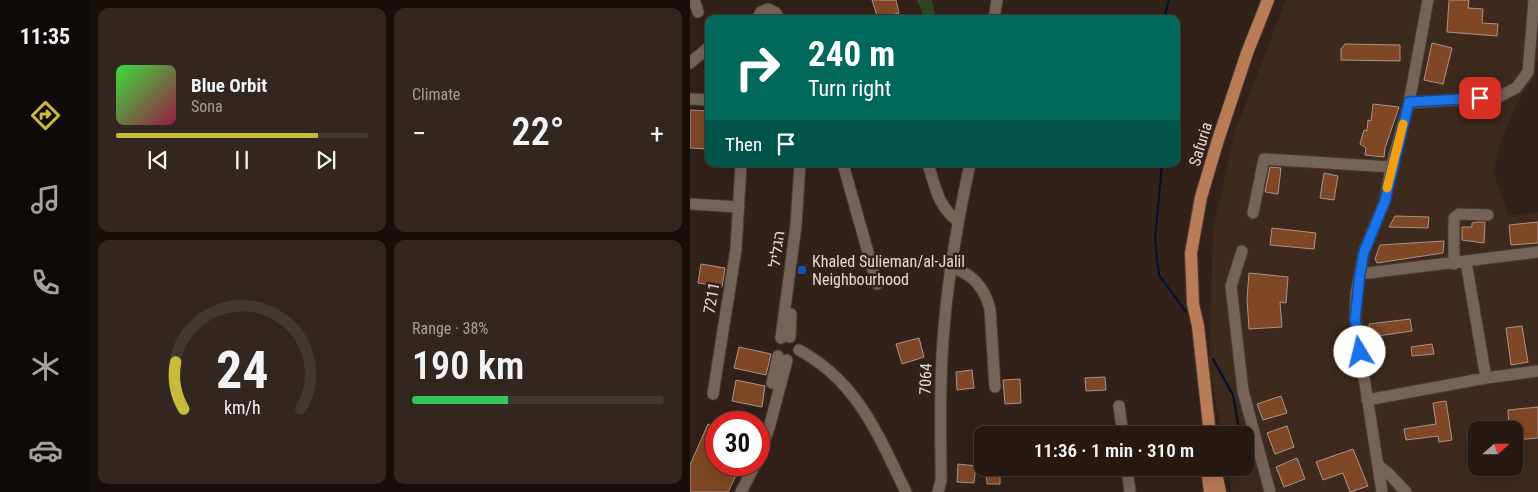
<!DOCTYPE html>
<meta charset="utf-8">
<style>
body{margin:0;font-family:"Roboto Condensed",Heebo,sans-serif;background:#322620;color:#f1f3f6;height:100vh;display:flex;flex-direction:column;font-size:19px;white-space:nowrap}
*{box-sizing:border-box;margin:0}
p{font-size:16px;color:#a4a09f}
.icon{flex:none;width:28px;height:28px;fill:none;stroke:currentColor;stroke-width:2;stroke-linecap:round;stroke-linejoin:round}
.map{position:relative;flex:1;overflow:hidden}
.side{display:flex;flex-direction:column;gap:8px;padding:8px;background:#150e0a;width:600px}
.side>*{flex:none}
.hud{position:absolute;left:15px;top:15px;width:475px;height:152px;border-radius:10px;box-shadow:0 5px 20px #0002,0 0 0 1px #423832;background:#00695c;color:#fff;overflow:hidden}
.needle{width:32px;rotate:69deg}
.controls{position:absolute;left:778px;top:421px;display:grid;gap:10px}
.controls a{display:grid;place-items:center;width:55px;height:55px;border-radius:10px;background:#261912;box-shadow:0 5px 20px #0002,0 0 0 1px #423832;font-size:25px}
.speed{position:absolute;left:15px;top:411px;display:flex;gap:10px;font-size:25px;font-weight:700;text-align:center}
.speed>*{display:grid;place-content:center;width:65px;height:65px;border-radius:50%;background:#261912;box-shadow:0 5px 20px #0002,0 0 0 1px #423832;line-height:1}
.speed .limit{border:8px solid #d22;background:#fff;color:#111}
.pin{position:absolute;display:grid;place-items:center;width:42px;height:42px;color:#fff;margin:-21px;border-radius:10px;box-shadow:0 2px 8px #0006}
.me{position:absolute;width:55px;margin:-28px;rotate:351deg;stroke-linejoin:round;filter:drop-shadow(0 0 4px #0008)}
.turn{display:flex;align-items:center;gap:18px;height:105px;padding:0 20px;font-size:22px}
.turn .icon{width:65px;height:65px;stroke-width:2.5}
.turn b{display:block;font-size:35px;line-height:42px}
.then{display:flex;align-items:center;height:48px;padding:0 20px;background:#0003;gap:10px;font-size:19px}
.big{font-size:38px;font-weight:600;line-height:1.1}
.side .card{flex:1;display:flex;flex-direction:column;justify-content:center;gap:8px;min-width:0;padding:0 18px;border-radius:10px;background:#322620}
.side .dial{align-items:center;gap:0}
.dial svg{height:130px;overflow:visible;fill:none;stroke:#423832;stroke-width:7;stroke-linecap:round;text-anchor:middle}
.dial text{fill:#f1f3f6;stroke:none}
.song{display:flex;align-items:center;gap:15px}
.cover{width:60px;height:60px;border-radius:8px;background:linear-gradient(135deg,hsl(120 70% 55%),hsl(340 70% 35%))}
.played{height:5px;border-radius:2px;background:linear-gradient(90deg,#c8bb3b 80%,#423832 80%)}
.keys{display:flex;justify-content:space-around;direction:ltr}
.heat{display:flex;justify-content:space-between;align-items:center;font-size:28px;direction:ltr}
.charge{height:8px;border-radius:4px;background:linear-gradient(90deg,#34c759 38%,#423832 0)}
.side .tiles{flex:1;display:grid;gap:8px;grid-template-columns:repeat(2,1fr)}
.trip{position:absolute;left:284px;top:426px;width:280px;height:50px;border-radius:10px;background:#261912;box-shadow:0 5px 20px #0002,0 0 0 1px #423832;font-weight:600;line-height:50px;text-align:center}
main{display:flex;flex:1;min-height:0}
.dock{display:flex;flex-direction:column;width:90px;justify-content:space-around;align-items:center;background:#0f0a07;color:#a4a09f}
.dock .icon{width:35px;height:35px}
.dock .on{color:#c8bb3b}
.dock b{font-size:22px;color:#f1f3f6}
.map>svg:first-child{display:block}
.built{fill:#3e291d;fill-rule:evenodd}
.green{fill:#2e4720}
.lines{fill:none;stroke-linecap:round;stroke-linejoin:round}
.stream{stroke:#001031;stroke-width:2}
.building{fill:#7f4725;stroke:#a99489}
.minor-casing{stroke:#4a3c36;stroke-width:13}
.major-casing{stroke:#4a3c36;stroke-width:14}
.minor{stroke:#766358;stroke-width:11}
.major{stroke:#b97c56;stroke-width:12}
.route-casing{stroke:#114b97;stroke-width:12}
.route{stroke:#1a73e8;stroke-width:9}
.slow{stroke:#f59e0b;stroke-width:9}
.transit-dot{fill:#1a4fb4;stroke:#322118;stroke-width:2}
.labels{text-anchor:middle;stroke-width:5;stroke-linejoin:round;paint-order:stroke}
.street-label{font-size:16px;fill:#e5d9d3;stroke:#322118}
.poi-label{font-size:16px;fill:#e5d9d3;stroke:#322118;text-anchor:start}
</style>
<main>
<nav class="dock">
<b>11:35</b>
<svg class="icon on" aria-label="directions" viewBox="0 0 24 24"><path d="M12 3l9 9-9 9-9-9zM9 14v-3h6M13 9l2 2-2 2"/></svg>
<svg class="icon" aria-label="music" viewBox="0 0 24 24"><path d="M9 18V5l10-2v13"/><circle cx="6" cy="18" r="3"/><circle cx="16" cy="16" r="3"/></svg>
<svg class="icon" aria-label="phone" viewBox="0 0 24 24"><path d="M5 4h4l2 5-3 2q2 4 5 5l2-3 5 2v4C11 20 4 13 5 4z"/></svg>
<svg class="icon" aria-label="climate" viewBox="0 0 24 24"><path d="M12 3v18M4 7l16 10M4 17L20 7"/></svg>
<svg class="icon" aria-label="car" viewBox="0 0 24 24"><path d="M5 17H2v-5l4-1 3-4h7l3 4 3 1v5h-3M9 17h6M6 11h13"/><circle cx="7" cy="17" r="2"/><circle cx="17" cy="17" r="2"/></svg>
</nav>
<section class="side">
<div class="tiles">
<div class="card">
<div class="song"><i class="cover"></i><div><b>Blue Orbit</b><p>Sona</p></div></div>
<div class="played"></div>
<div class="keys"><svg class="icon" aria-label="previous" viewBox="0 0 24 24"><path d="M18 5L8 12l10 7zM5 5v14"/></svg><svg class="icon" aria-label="pause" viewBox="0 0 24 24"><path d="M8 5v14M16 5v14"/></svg><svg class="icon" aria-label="next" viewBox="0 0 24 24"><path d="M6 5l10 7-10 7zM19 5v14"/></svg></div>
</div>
<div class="card"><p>Climate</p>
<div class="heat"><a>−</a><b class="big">22°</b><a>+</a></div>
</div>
<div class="card dial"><svg viewBox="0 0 100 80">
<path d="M14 69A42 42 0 1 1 86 69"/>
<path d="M14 69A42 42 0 0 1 9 40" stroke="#c8bb3b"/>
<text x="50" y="56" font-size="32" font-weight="700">24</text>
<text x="50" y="72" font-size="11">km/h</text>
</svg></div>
<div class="card"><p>Range · 38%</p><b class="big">190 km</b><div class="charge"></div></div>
</div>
</section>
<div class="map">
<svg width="848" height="492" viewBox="0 0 848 492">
<rect width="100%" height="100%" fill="#322118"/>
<path class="built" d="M 596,0 L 848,0 L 848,60 L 841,81 L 825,107 L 812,138 L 803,171 L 819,216 L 848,212 L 848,492 L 542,492 L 538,468 L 555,468 L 555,435 L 532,435 L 519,364 L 523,231 L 545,131 ZM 786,430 L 824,430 L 824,468 L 786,468 Z"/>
<path class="green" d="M 227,0 L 242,0 L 246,19 L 235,19 Z"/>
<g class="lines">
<path class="stream" d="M 474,19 L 479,0
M 472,164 L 465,240 L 469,275 L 496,312
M 523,359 L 543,395 L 550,435"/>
</g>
<path class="building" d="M 182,0 L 206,0 L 209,13 L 188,19 Z
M 759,0 L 779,0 L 778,8 L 793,9 L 792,23 L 808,24 L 807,36 L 757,32 Z
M 742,43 L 762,48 L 753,84 L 734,80 Z
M 655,44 L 710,45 L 710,61 L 651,60 L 651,49 Z
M 683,104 L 709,107 L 695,148 L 694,157 L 675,155 L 676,148 L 670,144 L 674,130 L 677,131 L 678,120 L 681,121 Z
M 0,110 L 19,111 L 19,149 L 0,148 Z
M 580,167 L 591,168 L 588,194 L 575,192 Z
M 634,173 L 648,176 L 644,200 L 630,198 Z
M 705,216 L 739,217 L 738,228 L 699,227 Z
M 789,222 L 795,222 L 794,243 L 772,240 L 772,227 L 782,227 L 782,223 Z
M 848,222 L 848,243 L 821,245 L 819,225 Z
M 582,228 L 626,233 L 624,249 L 580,245 Z
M 754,241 L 753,253 L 687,263 L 685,259 L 690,245 Z
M 11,264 L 35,268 L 32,287 L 8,283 Z
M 559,273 L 598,277 L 596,303 L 590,302 L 592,327 L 559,329 L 557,299 Z
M 720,319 L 722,331 L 680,337 L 679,324 Z
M 832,326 L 838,362 L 821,365 L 816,328 Z
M 229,338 L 234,357 L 212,364 L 206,344 Z
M 742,344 L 744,354 L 722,356 L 721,347 Z
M 49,347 L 81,354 L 76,375 L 44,368 Z
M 282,370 L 284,388 L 267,390 L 266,372 Z
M 415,377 L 416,390 L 396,391 L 395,378 Z
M 330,379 L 331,403 L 315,404 L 313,380 Z
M 46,380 L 75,386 L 72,407 L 42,401 Z
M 591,396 L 597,413 L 573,420 L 567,404 Z
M 756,401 L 762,440 L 749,442 L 748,436 L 716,440 L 714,429 L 746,424 L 743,403 Z
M 848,407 L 848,438 L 824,440 L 824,430 L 819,430 L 818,410 Z
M 18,424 L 26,427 L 26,456 L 22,465 L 51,465 L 38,492 L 0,492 L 0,465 Z
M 597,426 L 604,447 L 585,454 L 577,433 Z
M 663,449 L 678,486 L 660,492 L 653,473 L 633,480 L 626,462 Z
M 607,458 L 615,479 L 594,487 L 586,467 Z
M 268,464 L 286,466 L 284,483 L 267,482 Z
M 296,468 L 310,468 L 310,484 L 297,484 Z"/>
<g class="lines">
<g class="minor-casing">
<path id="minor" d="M 4,0 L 8,12
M 67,19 L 71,12 L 78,9 L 86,13 L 89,19
M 304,19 L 307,0
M 0,63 L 19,47
M 0,99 L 19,100
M 719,103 L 808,97 L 826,88 L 838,72 L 844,0
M 153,164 L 187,284
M 238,164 C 245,186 248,207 268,221
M 0,204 L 49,207
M 563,213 L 574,159 L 701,167
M 552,251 L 541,286 L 553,391 L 580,492
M 776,262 L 796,378
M 764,264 L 764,218 L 769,214 L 798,215
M 261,267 C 283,274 294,287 300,309 L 305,387
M 670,274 L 848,252
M 100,337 L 101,314
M 91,338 L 106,225 L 110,164
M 109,350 C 168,382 188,435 216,492
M 82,383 L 88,356
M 23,394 L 46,249 L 51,164
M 677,400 L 796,378 L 848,371
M 429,406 L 433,435
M 69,456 L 79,428 L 97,360
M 688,465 L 698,473 L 716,492
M 437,468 L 440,492
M 51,492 L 65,465
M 248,492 L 251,481 C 251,450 250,418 251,386 C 252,311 264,237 280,164
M 692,492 L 665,319 L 666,294 L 674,251 L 695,201 L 701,167 L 719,103 L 738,0"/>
</g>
<g class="major-casing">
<path id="major" d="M 520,435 L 508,326 L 503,304 L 501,253 L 511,197 L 528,140 L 557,53 L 578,0
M 517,468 L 520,492
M 525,468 L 530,492"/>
</g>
<use href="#minor" class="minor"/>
<use href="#major" class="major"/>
</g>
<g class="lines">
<g class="route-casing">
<path id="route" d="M 670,352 L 665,319 L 670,274 L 674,252 L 695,201 L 719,102 L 790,98"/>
</g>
<use href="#route" class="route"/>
<path class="slow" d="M 697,188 L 713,124"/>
</g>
<rect class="transit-dot" x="107" y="265" width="10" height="10" rx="2.5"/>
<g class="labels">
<g class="street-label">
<text transform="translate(510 144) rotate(-73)" y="6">Safuria</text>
<text transform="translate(86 249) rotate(-82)" y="6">הגליל</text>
<text transform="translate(21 298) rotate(-80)" y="6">7211</text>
<text transform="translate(235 379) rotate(-88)" y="6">7064</text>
</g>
<g class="poi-label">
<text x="122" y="267">Khaled Sulieman/al-Jalil<tspan x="122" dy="18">Neighbourhood</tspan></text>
</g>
</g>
</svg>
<div class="controls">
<a><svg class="needle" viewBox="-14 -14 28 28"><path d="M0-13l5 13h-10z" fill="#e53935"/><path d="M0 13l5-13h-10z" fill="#a4a09f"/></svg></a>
</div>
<div class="speed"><div class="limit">30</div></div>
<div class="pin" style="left:790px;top:98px;background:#d93025"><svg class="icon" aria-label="arrive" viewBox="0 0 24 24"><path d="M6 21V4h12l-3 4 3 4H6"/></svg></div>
<svg class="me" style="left:670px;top:352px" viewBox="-20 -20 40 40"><circle r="19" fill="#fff"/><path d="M0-13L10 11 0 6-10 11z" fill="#1a73e8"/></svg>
<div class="trip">11:36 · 1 min · 310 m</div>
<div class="hud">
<div class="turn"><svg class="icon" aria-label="right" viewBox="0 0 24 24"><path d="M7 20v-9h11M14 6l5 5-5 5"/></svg><div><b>240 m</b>Turn right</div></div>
<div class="then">Then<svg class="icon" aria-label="arrive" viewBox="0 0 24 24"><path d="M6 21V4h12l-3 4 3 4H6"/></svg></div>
</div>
</div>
</main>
